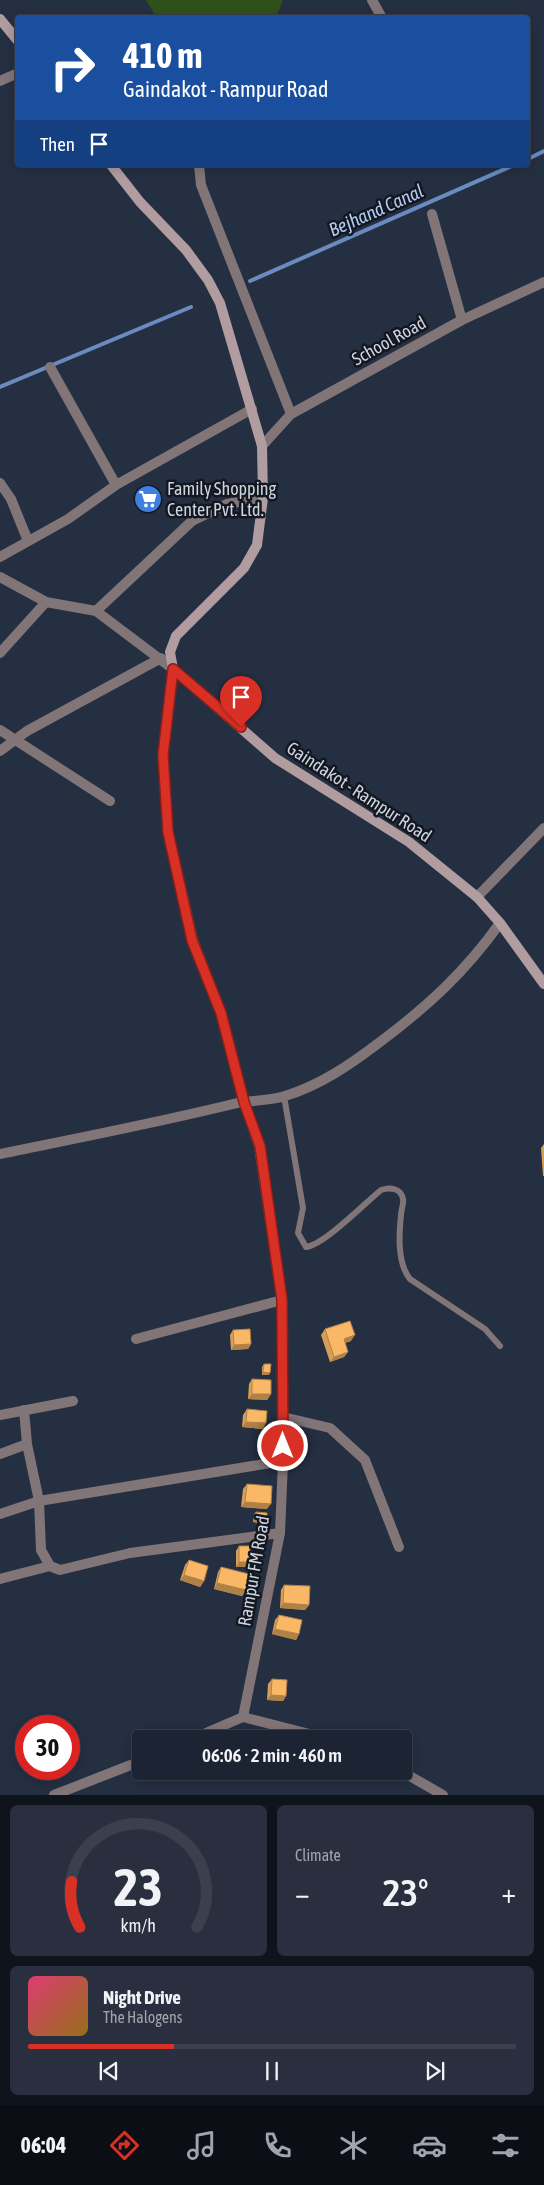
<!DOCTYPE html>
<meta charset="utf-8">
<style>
body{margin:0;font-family:"Asap Condensed",sans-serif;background:#292f3e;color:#f1f3f6;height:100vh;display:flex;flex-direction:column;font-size:19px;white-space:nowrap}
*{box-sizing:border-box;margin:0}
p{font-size:16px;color:#a0a4ac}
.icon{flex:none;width:28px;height:28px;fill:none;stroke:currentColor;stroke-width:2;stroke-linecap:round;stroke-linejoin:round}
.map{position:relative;height:1795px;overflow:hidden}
.details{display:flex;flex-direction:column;gap:10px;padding:10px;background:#0f131c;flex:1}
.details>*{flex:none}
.top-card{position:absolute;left:15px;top:15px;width:515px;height:152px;border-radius:5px;box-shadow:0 2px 12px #0003,0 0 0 1px #3a404d;background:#1a4fa0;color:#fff;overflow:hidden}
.speed{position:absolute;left:15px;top:1715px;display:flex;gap:10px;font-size:25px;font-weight:700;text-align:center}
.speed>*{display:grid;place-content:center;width:65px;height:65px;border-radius:50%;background:#1c2332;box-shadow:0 2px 12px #0003,0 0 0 1px #3a404d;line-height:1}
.speed .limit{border:8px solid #d22;background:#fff;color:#111}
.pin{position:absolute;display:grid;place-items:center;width:42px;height:42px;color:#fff;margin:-51px -21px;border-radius:50% 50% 50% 0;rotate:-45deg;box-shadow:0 0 5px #0007}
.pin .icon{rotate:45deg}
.me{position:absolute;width:55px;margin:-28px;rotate:0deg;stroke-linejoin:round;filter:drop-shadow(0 0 4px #0008)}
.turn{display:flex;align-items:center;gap:18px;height:105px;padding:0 25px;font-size:22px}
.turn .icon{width:65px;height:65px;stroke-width:2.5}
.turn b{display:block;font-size:35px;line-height:42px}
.then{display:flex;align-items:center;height:48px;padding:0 25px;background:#0003;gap:10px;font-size:19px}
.big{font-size:38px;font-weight:600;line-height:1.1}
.details .tile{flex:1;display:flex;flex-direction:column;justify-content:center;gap:8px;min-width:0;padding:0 18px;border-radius:8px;background:#292f3e}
.details .dial{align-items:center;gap:0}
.dial svg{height:130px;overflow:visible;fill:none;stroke:#3a404d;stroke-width:7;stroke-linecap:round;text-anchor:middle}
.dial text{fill:#f1f3f6;stroke:none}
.song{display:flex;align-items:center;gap:15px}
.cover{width:60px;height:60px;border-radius:8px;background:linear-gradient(135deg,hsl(340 70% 55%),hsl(40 70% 35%))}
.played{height:5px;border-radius:2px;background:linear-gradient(90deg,#d93025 30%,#3a404d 30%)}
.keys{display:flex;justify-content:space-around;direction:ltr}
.heat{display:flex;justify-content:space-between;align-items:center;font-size:28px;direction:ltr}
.details .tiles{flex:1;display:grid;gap:10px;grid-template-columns:1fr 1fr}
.tile:last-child{grid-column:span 2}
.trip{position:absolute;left:132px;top:1730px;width:280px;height:50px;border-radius:5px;background:#1c2332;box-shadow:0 2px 12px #0003,0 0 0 1px #3a404d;font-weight:600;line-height:50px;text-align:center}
.tab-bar{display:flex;height:80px;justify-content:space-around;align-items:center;background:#0b0e14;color:#a0a4ac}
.tab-bar .icon{width:35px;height:35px}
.tab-bar .active{color:#d93025}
.tab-bar b{font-size:22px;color:#f1f3f6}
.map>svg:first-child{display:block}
.grass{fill:#305019}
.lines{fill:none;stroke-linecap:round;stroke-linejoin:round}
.stream{stroke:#6a8ac0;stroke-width:4}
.lane{stroke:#827577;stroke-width:6}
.street{stroke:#827577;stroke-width:10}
.secondary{stroke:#b19c9f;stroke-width:10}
.wall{fill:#d79e58}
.shaded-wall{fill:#af8147}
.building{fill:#fab866;stroke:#af8147}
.route-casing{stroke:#8d1f18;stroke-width:12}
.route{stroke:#d93025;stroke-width:9}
.labels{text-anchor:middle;stroke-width:5;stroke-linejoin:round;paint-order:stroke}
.street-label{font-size:18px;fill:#cdd4e0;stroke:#121720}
.poi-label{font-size:18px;fill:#cdd4e0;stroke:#121720;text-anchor:start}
.water-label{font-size:19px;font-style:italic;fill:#b3ccf4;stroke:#121720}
</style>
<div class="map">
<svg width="544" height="1795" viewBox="0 0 544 1795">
<rect width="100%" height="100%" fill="#252f42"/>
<path class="grass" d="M 146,0 L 283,0 L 276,18 L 156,17 Z"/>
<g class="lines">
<path class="stream" d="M 528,159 L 544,151
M 250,281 L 514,165
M 0,387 L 191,307"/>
<path class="lane" d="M 284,1096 L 303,1208 L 298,1233 L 306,1247 C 325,1244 364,1204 381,1190 C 390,1187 401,1188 403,1199 C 404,1204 401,1210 401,1215 C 399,1234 397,1263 410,1279 L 485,1329 L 500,1346"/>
<path class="street" d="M 372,0 L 382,18
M 0,81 L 18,73
M 199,165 L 201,185 L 291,414
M 432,214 L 462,320
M 50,367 L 116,485
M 262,446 L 291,414 L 462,320 L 544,282
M 0,483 L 11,499 L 28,541
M 0,557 L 68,519 L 116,485 L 252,409
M 0,577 L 46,602 L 96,611 L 173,669 L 163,755 L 168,831 L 193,940 L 221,1013 L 244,1102 L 259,1146 L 282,1300 L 283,1461 L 280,1533 L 243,1717 L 192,1739
M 96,611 L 192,521 L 227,504 L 263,498
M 0,653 L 46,602
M 0,730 L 110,801
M 0,751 L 27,731 L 161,658
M 477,897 L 544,828
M 0,1154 C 78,1138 156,1123 233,1104 C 250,1100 269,1101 285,1096 C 321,1085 351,1064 380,1042 C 428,1006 465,972 500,923
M 136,1339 L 282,1300
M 24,1410 L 27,1444 L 39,1501 L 41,1550 L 50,1566 L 60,1570 L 130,1553 L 280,1533
M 0,1415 L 73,1401
M 283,1417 L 330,1428 L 365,1460 L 399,1547
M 0,1454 L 27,1444
M 0,1514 L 39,1501 L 283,1461
M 0,1579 L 50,1566
M 243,1717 L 329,1739
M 401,1771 L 443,1795
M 54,1795 L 141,1761"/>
<path class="secondary" d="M 0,19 L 18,41
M 111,165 L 140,202 L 186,250 L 208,280 L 220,303 L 262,446 L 263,498 L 257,545 L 244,568 L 176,636 L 170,652 L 173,669 L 275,758 L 409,842 L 477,897 L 500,923 L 544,984"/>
</g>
<path class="wall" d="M 544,1144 L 544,1176 L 543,1176 L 541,1148 Z
M 325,1329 L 351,1341 L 345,1343 L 348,1352 L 344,1357 L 330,1362 L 321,1335 Z
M 233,1330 L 251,1344 L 248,1349 L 231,1350 L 230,1335 Z
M 264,1364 L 269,1375 L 262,1375 L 262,1367 Z
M 252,1379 L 271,1394 L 267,1400 L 248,1399 L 249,1384 Z
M 247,1409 L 263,1429 L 242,1427 L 243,1415 Z
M 247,1484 L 267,1509 L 241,1507 L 243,1489 Z
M 256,1512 L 265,1524 L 253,1522 L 254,1514 Z
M 239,1546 L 247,1567 L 236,1567 L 236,1551 Z
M 189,1560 L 204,1581 L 200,1587 L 180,1580 L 185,1565 Z
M 221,1567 L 246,1590 L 242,1596 L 214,1589 L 218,1572 Z
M 284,1585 L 309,1605 L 305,1610 L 280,1608 L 281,1590 Z
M 279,1615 L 299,1634 L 296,1640 L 272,1634 L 275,1620 Z
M 272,1679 L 286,1696 L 283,1701 L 267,1700 L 268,1684 Z
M 330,1771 L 349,1771 L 334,1779 Z"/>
<path class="shaded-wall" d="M 355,1335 L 351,1341 L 340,1344 L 344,1339 Z
M 251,1344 L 248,1349 L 231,1350 L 234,1345 Z
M 348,1352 L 344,1357 L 330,1362 L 334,1357 Z
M 263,1372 L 270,1373 L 269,1375 L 262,1375 Z
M 252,1394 L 271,1394 L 267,1400 L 248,1399 Z
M 246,1422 L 266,1423 L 263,1429 L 242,1427 Z
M 245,1502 L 271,1504 L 267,1509 L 241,1507 Z
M 255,1520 L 267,1521 L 265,1524 L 253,1522 Z
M 239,1562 L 251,1562 L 247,1567 L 236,1567 Z
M 184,1575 L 204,1581 L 200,1587 L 180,1580 Z
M 217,1583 L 246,1590 L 242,1596 L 214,1589 Z
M 283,1603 L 309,1605 L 305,1610 L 280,1608 Z
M 275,1629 L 299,1634 L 296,1640 L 272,1634 Z
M 271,1695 L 286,1696 L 283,1701 L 267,1700 Z
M 342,1771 L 349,1771 L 334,1779 L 338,1774 Z"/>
<path class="building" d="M 350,1321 L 355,1335 L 344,1339 L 348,1352 L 334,1357 L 325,1329 Z
M 250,1329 L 251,1344 L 234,1345 L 233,1330 Z
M 264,1364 L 271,1364 L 270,1373 L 263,1372 Z
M 252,1379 L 271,1380 L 271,1394 L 252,1394 Z
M 247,1409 L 267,1411 L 266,1423 L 246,1422 Z
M 247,1484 L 272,1486 L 271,1504 L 245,1502 Z
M 256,1512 L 267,1513 L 267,1521 L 255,1520 Z
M 239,1546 L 251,1546 L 251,1562 L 239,1562 Z
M 189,1560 L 208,1566 L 204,1581 L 184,1575 Z
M 221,1567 L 249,1574 L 246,1590 L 217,1583 Z
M 284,1585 L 310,1586 L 309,1605 L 283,1603 Z
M 279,1615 L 302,1620 L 299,1634 L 275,1629 Z
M 272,1679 L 287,1680 L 286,1696 L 271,1695 Z"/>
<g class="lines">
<g class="route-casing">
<path id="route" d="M 241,727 L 173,669 L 163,755 L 168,832 L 192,940 L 221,1013 L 244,1102 L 260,1146 L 282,1300 L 283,1446"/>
</g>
<use href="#route" class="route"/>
</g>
<defs>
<g id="supermarket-disc" transform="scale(1.4375)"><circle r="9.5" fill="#3f7fe0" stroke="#121720"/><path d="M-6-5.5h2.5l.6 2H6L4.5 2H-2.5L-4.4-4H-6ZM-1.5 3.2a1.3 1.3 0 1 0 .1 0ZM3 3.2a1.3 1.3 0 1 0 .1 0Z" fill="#fff"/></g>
</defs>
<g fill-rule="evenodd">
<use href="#supermarket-disc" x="148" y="499"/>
</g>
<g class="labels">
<g class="street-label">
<text transform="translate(389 341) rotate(-29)" y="6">School Road</text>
<text transform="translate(359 792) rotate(33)" y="6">Gaindakot - Rampur Road</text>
<text transform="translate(254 1571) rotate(-80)" y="6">Rampur FM Road</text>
</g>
<g class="poi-label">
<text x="167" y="495">Family Shopping<tspan x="167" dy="21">Center Pvt. Ltd.</tspan></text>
</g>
<g class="water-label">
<text transform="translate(376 210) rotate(-24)" y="7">Bejhand Canal</text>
</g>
</g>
</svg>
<div class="speed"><div class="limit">30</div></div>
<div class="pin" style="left:241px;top:727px;background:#d93025"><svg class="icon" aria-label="arrive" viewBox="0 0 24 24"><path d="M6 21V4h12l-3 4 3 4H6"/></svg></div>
<svg class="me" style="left:283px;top:1446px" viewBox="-20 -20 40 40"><circle r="17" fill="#d93025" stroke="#fff" stroke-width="3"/><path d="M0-11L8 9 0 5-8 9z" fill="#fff"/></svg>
<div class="trip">06:06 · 2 min · 460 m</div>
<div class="top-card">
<div class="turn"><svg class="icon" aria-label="right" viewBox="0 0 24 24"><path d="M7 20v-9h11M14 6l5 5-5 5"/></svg><div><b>410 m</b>Gaindakot - Rampur Road</div></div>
<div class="then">Then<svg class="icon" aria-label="arrive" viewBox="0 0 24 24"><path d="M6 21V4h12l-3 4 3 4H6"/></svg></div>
</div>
</div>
<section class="details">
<div class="tiles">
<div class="tile dial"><svg viewBox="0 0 100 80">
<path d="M14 69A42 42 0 1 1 86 69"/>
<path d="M14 69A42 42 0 0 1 9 41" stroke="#d93025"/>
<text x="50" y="56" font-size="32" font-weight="700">23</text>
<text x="50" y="72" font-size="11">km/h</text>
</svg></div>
<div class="tile"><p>Climate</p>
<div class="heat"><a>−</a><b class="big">23°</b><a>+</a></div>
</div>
<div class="tile">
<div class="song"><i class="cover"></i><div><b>Night Drive</b><p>The Halogens</p></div></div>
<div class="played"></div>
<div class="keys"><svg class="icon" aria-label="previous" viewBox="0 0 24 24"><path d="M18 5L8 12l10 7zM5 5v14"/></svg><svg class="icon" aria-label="pause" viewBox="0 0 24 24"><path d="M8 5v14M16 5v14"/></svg><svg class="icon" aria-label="next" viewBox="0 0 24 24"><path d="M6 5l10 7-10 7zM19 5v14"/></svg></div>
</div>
</div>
</section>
<nav class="tab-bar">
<b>06:04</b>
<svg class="icon active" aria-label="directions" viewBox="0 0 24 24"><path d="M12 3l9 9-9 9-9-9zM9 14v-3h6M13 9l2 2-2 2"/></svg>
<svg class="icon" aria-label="music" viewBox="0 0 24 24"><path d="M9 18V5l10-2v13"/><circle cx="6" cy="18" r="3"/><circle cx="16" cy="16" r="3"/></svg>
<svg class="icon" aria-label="phone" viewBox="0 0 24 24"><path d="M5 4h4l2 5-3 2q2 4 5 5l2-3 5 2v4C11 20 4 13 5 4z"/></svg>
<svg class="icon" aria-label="climate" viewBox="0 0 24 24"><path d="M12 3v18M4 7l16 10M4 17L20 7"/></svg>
<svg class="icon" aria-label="car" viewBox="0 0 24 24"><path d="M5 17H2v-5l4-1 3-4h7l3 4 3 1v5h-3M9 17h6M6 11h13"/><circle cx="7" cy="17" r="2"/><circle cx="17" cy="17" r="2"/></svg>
<svg class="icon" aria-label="filters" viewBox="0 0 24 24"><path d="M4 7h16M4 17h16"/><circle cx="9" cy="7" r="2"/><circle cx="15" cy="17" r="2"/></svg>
</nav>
